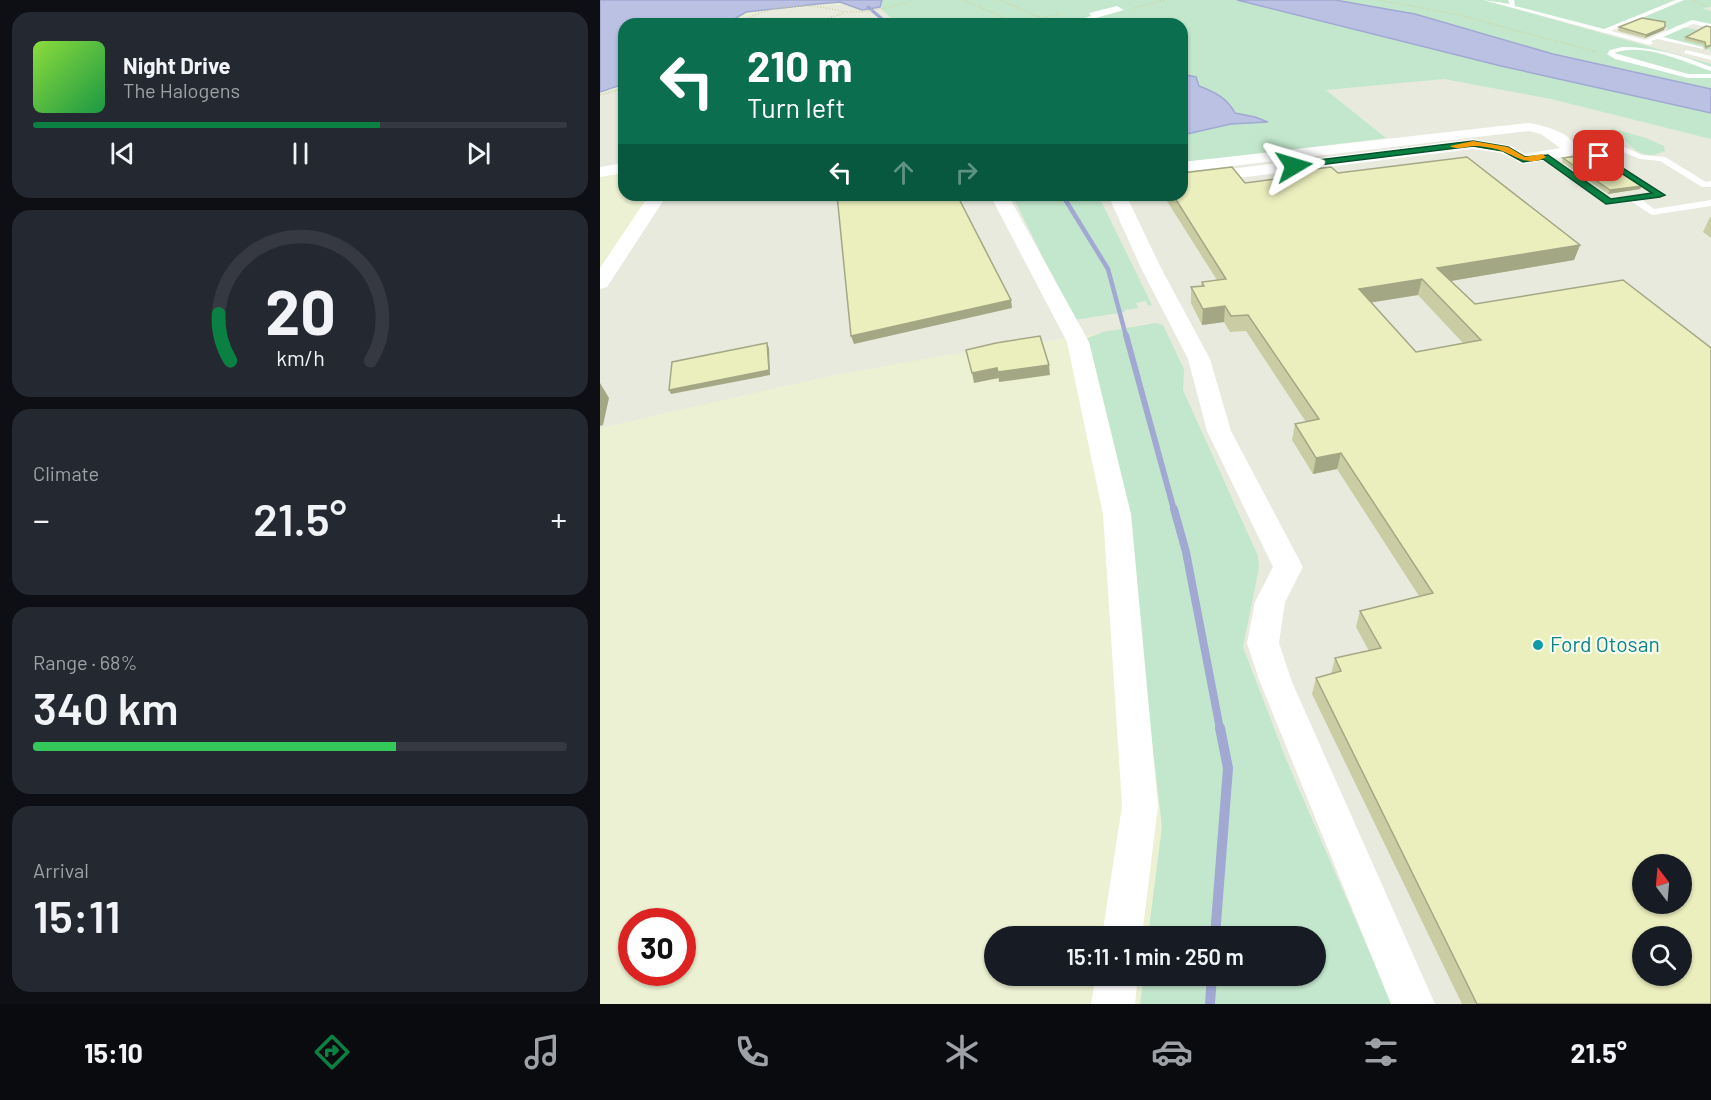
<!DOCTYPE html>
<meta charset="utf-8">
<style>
body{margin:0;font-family:Barlow,sans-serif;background:#242831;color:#f1f3f6;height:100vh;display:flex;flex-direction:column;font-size:22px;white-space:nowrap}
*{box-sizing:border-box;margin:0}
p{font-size:20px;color:#9ea1a6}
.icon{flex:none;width:33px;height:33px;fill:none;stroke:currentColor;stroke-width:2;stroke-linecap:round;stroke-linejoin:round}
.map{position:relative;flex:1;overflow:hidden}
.drawer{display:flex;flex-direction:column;gap:12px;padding:12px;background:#0d0f14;width:600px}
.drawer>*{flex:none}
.hud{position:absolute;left:18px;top:18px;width:570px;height:183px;border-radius:18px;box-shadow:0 2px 4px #0004;background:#0b6e4f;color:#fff;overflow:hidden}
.needle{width:39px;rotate:344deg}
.tools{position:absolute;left:1032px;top:854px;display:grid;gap:12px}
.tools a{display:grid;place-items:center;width:60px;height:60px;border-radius:50%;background:#171b24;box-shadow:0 2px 4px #0004;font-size:30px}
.speed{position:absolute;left:18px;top:908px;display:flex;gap:12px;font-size:30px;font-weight:700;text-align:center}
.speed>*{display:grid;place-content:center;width:78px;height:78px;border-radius:50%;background:#171b24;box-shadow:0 2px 4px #0004;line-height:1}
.speed .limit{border:9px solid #d22;background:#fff;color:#111}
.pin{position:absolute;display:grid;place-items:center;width:51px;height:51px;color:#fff;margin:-26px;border-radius:12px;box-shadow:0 3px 9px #0006}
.me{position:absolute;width:66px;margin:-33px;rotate:83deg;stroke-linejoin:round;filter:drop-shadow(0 0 4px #0008)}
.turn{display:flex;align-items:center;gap:21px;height:126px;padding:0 30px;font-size:27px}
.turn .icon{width:78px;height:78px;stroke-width:2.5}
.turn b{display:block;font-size:42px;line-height:51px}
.lanes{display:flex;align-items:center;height:57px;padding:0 30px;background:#0003;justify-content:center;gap:30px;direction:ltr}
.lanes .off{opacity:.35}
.big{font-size:45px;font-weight:600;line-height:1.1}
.drawer .widget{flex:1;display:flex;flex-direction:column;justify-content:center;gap:9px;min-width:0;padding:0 21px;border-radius:18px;background:#242831}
.drawer .dial{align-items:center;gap:0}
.dial svg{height:156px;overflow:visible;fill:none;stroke:#363941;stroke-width:7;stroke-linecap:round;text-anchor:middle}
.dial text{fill:#f1f3f6;stroke:none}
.song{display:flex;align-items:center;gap:18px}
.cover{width:72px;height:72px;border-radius:9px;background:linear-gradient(135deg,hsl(90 70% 55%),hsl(140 70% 35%))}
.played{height:6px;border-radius:3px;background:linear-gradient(90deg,#0b8043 65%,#363941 65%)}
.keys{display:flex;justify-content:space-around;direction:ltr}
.heat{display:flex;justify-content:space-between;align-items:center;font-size:33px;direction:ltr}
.charge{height:9px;border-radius:4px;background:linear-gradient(90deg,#34c759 68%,#363941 0)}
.trip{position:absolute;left:384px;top:926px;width:342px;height:60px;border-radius:30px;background:#171b24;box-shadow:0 2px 4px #0004;font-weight:600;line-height:60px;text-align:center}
.dock{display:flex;height:96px;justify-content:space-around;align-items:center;background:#090b0e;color:#9ea1a6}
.dock .icon{width:42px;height:42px}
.dock .active{color:#0b8043}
.dock b{font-size:27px;color:#f1f3f6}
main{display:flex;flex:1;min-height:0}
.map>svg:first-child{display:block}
.residential{fill:#ebf1d2;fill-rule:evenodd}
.industrial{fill:#e8eade;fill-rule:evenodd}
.green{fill:#c3e7cd}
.water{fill:#bac1e2;stroke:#a1a9d3;stroke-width:1.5}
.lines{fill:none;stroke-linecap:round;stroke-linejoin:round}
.stream-far5{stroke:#a1a9d3;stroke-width:3}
.stream-far4{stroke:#a1a9d3;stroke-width:4}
.stream-far3{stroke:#a1a9d3;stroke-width:4.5}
.stream-far2{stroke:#a1a9d3;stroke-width:6}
.stream-far1{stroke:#a1a9d3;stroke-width:8}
.stream{stroke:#a1a9d3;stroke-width:10}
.path-far1{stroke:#d0d2a1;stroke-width:1.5;stroke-dasharray:1 2;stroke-linecap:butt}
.path{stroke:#d0d2a1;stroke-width:2;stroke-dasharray:1 2;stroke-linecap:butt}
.service{fill:#fff;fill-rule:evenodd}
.minor{fill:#fff;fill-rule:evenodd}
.wall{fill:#cacda3;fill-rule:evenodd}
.shaded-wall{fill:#a4a784}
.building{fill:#ebeebd;stroke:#a4a784;stroke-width:1.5;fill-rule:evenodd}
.route{fill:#0b8043;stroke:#07532c;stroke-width:1.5}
.slow{fill:#f59e0b}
.culture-dot{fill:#0f9aa8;stroke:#f8fee9;stroke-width:2}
.labels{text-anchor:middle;stroke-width:4.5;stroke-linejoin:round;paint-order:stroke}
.culture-label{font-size:21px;fill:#0d838f;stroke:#f8fee9;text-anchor:start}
</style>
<main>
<section class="drawer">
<div class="widget">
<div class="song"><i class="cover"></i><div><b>Night Drive</b><p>The Halogens</p></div></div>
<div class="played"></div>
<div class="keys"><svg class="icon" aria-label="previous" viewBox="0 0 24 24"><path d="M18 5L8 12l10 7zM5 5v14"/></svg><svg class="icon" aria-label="pause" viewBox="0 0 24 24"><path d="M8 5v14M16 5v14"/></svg><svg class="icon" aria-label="next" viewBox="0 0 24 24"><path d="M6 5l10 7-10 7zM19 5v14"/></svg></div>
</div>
<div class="widget dial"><svg viewBox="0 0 100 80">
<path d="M14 69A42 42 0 1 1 86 69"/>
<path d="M14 69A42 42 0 0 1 8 45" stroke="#0b8043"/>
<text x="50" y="56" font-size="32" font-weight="700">20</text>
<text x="50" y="72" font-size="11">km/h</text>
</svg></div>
<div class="widget"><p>Climate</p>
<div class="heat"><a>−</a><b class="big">21.5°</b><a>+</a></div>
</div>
<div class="widget"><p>Range · 68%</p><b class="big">340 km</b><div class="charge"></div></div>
<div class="widget"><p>Arrival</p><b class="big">15:11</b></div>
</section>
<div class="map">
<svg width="1111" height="1004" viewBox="0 0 1111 1004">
<rect width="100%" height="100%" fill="#f4fae3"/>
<path class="residential" d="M 282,0 L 1111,0 L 1111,1004 L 0,1004 L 0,92 L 24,84 L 24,195 L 582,195 L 582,24 L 126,24 L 146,12 L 164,8 L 240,2 L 262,10 L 280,7 ZM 1042,864 L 1082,864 L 1082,903 L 1042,903 ZM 32,921 L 82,921 L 82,972 L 32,972 ZM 394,936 L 716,936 L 716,975 L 394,975 ZM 1042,936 L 1082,936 L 1082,975 L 1042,975 Z"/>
<path class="industrial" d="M 283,0 L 637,0 L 727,8 L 697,0 L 1111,0 L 1111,1004 L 552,1004 L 716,975 L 716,936 L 573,830 L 510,400 L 495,334 L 336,357 L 234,375 L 0,428 L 0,283 L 58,195 L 582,195 L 582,24 L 135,24 L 143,17 L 166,10 L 245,4 L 262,10 L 280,7 ZM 1042,864 L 1082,864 L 1082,903 L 1042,903 ZM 1042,936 L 1082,936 L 1082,975 L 1042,975 Z
M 24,86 L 24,168 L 0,171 L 0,93 Z"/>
<path class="green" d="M 282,0 L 637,0 L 901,66 L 1111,113 L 1111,139 L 951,99 L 844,79 L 726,90 L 786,138 L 582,163 L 582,24 L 298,24 L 281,9 Z
M 735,0 L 1075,0 L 1001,31 L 934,14 L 1111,64 L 1111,89 L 953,54 L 815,14 Z
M 1081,0 L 1111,0 L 1111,7 L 1102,8 L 1111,11 L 1111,26 L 1092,22 L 1083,27 L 1111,33 L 1111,50 L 1057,37 L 1069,31 L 1066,30 L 1068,28 L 1039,17 Z
M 1010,128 L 1046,138 L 1064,146 L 1065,151 C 1035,165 1029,138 1010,128 Z
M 422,195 L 503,195 L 501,201 L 552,305 L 548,306 L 546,301 L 536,303 L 538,308 L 525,310 L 525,312 L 474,320 L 415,201 Z
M 556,323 L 563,325 L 584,369 L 583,390 L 658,556 L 659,568 L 643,647 L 686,759 L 792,1004 L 540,1004 L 544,975 L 716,975 L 716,936 L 548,936 L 562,827 L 543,665 L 485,339 L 503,332 Z"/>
<path class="water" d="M 0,0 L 282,0 L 280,7 L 262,10 L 240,2 L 218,4 L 146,12 L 126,24 L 24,24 L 24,84 L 0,92 Z
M 637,0 L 735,0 L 815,14 L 953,54 L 1111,89 L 1111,113 L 901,66 Z
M 582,74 L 596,77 L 599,86 C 615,92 627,98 635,113 L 655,117 L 668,122 L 631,124 L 582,135 Z"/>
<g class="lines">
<path class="stream-far5" d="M 268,7 L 288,24"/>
<path class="stream-far4" d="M 462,195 L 464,198"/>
<path class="stream-far3" d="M 463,196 L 508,269 L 526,336"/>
<path class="stream-far2" d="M 526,335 L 574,510"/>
<path class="stream-far1" d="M 574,509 L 586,552 L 620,729"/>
<path class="stream" d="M 615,936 L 628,768 L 620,728
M 610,1004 L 612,975"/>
<path class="path-far1" d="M 364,0 L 417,24
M 400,0 L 441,18 L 459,14
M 779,0 L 859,15 L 997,52
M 1094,1 L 1108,7
M 534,8 L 565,0
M 203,23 L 208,24
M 140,24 C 160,7 196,4 221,7 C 231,8 240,12 249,12 C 271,12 293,7 314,0
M 211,24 L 244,13"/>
<path class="path" d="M 0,95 L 24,88"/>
<path class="service" d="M 883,0 L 910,4 L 908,0 L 914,0 L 915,6 L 1004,29 L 1076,0 L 1084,0 L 1011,31 L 1045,40 L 1092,20 L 1111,24 L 1111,28 L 1093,24 L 1063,37 L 1103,47 L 1103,49 L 1057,39 L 1051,41 L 1053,43 L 1050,45 Z
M 517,6 L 524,10 L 475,24 L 465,24 L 491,16 L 489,13 Z
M 1022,47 C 1053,47 1083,55 1111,67 L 1111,71 C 1082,61 1044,42 1014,53 L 1088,74 L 1111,74 L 1111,78 L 1088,78 L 1015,59 L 1007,54 L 1010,50 Z
M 1086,50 L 1111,56 L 1111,60 L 1084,53 Z
M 993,139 L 1003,144 L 1020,145 L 1042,155 L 1065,157 L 1106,182 L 1111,181 L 1111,187 L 1102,187 L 1060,161 L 1040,159 L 1016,149 L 998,148 L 989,141 Z
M 996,154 L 1002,154 L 1064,193 L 1064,197 L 1042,200 L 1054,209 L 1111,200 L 1111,206 L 1052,215 L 1032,202 L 1006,204 L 941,157 L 948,155 L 1011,199 L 1053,194 L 996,158 Z"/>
<path class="minor" d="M 929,123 C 944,126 973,132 976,150 L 970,156 L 923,164 L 901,153 L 873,149 L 582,185 L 582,175 L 873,139 L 911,146 L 925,154 L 960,148 L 941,134 L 929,131 L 582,172 L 582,162 Z
M 24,163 L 24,173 L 0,177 L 0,167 Z
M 49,195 L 67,195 L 7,287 L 0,289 L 0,268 Z
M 390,195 L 408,195 L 489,342 L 531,514 L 558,806 L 542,936 L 502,936 L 522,806 L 503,514 L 467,342 Z
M 508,195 L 526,195 L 561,268 L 610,359 L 631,431 L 703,567 L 685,602 L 679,643 L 692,682 L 835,1004 L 791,1004 L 660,682 L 647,643 L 655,602 L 673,567 L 607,431 L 588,359 L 541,268 Z
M 496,975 L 538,975 L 535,1004 L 491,1004 Z"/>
</g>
<path class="wall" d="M 1106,26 L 1111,47 L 1105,50 L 1104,45 L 1084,40 L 1086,37 Z
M 1019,27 L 1064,30 L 1045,38 L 1018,31 Z
M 963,158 L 1042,186 L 1040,189 L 1008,194 L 962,162 Z
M 688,172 L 738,173 L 980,245 L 974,260 L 850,281 L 875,304 L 1111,1004 L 862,1004 L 712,694 L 716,678 L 731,674 L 735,658 L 769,651 L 756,627 L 760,611 L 819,596 L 737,469 L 713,474 L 692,440 L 695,424 L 706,422 L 646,331 L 630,332 L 624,322 L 602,325 L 591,303 L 591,287 L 601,286 L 602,282 L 617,280 L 563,195 L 582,195 L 645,183 L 687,177 ZM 818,295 L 863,343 L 816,352 L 771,302 Z
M 1110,217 L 1111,217 L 1111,238 L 1103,232 Z"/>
<path class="shaded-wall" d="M 1065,27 L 1064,30 L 1045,38 L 1046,35 Z
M 1042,186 L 1040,189 L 1008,194 L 1010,190 Z
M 980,245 L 974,260 L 833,284 L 837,268 Z
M 822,279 L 818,295 L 756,305 L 759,289 Z
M 411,300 L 412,308 L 254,344 L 251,336 Z
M 625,306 L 624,322 L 602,325 L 603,309 Z
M 167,343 L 169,348 L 170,375 L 71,394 L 69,390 Z
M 449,365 L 450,375 L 399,382 L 398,372 Z
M 397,368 L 399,378 L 374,383 L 372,373 Z
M 0,383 L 9,398 L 3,425 L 0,426 Z
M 741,453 L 737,469 L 713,474 L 716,458 Z"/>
<path class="building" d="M 1042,18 L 1065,22 L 1065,27 L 1046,35 L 1019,27 Z
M 1106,26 L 1111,27 L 1111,45 L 1106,47 L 1105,42 L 1086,37 Z
M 993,154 L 1042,186 L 1010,190 L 963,158 Z
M 867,157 L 980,245 L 837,268 L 875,304 L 1023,280 L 1111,348 L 1111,1004 L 877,1004 L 716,678 L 741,671 L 735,658 L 781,648 L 760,611 L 833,593 L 741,453 L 716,458 L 695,424 L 719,419 L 648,315 L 631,316 L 625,306 L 603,309 L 591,287 L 604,286 L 602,282 L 626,279 L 573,195 L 582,195 L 582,173 L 632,167 L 645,183 L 692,177 L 688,172 L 731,167 L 738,173 ZM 822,279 L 881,340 L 816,352 L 759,289 ZM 1042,864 L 1082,864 L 1082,903 L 1042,903 ZM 1042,936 L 1082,936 L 1082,975 L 1042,975 Z
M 237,195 L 357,195 L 411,300 L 251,336 Z
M 440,336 L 449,365 L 398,372 L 397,368 L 372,373 L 366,350 L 396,343 Z
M 167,343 L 169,370 L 69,390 L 72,362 Z"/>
<path class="route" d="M 873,141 L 908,147 L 925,157 L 948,155 L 1011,199 L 1052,193 L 995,156 L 1001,154 L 1065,195 L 1060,197 L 1006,204 L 943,159 L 923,162 L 903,151 L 873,146 L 694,168 L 690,166 L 694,163 Z"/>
<path class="slow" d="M 873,141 L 908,147 L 925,157 L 942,154 L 946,157 C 929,167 918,157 902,151 C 895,148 886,147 878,146 C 869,145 858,151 850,146 Z"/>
<circle class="culture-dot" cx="938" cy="645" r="6"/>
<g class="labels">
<g class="culture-label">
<text x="950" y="652">Ford Otosan</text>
</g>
</g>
</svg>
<div class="tools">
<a><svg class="needle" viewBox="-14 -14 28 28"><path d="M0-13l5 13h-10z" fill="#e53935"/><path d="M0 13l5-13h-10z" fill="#9ea1a6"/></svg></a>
<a><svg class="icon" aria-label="search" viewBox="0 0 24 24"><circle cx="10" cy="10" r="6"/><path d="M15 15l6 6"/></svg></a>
</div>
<div class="speed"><div class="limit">30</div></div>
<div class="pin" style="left:999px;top:156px;background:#d93025"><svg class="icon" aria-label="arrive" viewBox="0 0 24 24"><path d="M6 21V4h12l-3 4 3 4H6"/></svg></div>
<svg class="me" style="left:694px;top:166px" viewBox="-20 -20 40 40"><path d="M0-17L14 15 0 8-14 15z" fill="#0b8043" stroke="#fff" stroke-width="4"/></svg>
<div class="trip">15:11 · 1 min · 250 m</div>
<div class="hud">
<div class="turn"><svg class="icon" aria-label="left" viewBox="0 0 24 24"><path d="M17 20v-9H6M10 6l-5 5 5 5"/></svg><div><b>210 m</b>Turn left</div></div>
<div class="lanes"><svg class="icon" aria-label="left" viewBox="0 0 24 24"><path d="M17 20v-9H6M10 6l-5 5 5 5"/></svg><svg class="icon off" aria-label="ahead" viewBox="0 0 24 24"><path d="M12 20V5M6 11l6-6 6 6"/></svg><svg class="icon off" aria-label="right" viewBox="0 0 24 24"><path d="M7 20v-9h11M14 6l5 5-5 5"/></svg></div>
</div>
</div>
</main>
<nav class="dock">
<b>15:10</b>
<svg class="icon active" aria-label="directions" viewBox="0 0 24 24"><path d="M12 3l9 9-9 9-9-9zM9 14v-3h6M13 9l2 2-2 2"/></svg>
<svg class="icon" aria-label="music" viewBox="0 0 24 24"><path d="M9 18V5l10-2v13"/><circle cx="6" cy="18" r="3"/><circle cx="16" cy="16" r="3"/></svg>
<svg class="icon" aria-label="phone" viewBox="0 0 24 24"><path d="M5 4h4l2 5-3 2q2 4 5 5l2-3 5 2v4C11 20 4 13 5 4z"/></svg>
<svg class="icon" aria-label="climate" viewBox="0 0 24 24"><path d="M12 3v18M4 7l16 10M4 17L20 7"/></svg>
<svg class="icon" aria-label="car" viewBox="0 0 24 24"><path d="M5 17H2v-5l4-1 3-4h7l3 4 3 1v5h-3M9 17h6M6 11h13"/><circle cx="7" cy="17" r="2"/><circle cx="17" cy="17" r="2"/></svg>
<svg class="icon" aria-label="filters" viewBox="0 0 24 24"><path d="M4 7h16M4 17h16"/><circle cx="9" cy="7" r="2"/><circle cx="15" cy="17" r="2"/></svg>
<b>21.5°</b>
</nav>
